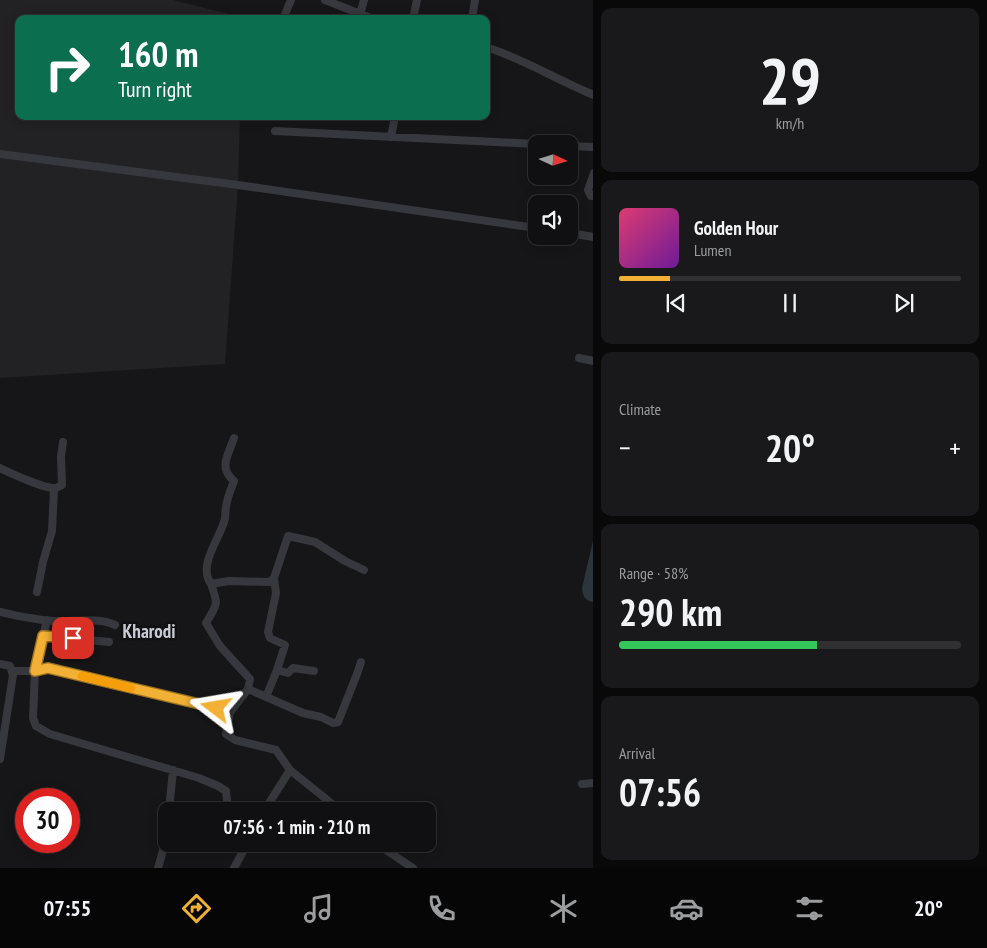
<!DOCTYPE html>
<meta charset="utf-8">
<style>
body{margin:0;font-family:"PT Sans Narrow",sans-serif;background:#19191b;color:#f1f3f6;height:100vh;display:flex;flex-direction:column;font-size:19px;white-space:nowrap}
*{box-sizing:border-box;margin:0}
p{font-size:16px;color:#9c9d9f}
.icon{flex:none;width:28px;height:28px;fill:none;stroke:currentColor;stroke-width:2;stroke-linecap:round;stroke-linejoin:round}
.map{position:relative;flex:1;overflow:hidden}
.sheet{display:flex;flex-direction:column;gap:8px;padding:8px;background:#09090a;width:394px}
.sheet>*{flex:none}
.banner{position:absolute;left:15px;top:15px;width:475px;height:105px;border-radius:10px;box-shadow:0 2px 12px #0003,0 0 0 1px #303032;background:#0b6e4f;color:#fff;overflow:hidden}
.needle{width:32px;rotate:94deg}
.tools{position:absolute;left:528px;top:135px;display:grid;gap:10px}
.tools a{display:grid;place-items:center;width:50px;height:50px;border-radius:10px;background:#101012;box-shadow:0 2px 12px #0003,0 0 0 1px #303032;font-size:25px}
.speed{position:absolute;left:15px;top:788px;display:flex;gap:10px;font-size:25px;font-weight:700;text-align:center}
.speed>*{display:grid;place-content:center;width:65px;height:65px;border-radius:50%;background:#101012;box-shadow:0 2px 12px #0003,0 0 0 1px #303032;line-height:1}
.speed .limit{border:8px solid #d22;background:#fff;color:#111}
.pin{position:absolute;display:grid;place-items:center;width:42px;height:42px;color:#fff;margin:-21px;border-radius:10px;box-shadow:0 2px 8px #0006}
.me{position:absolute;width:55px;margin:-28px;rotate:284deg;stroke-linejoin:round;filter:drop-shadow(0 0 4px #0008)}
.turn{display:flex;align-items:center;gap:18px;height:105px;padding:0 20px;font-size:22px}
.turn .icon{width:65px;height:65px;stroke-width:2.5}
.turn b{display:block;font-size:35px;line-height:42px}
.big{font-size:38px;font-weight:700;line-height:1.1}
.sheet .tile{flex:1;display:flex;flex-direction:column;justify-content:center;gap:8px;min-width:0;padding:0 18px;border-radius:10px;background:#19191b}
.sheet .dial{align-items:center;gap:0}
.dial b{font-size:65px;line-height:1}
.song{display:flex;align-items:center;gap:15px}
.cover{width:60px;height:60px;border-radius:8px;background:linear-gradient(135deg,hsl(340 70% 55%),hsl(280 70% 35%))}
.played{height:5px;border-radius:2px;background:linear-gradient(90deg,#f2b134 15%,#303032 15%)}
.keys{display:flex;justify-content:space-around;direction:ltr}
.heat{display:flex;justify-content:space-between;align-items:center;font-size:28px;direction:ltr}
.charge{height:8px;border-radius:4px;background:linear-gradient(90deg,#34c759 58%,#303032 0)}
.trip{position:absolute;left:158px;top:802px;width:278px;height:50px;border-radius:10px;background:#101012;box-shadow:0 2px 12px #0003,0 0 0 1px #303032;font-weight:700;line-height:50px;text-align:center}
.tab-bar{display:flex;height:80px;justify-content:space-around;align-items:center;background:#060607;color:#9c9d9f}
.tab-bar .icon{width:35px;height:35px}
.tab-bar .on{color:#f2b134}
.tab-bar b{font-size:22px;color:#f1f3f6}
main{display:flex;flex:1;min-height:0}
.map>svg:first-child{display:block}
.built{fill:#222225}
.water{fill:#2c353c}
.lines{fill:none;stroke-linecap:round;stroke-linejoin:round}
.minor{stroke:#37383d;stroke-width:8}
.route-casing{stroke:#9d7322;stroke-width:12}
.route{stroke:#f2b134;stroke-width:9}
.slow{stroke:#f59e0b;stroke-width:9}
.labels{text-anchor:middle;stroke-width:5;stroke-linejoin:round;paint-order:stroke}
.neighbourhood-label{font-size:19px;font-weight:bold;fill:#c9ccd4;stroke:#111113}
</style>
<main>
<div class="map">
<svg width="594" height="868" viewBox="0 0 594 868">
<rect width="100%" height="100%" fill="#161618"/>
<path class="built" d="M 0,0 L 173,0 L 245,18 L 19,19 L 19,116 L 240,116 L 238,185 L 225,364 L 0,378 Z"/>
<path class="water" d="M 593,541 L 594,602 L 593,602 C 585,601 583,596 582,588 Z"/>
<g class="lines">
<path class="minor" d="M 325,0 L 373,19
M 360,15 L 364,0
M 283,19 L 291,0
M 413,19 L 417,0
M 472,19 L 475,0
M 486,47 C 524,59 557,80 594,95
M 275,131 L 536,144
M 391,137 L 395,116
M 569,146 L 594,147
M 0,154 L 238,185 L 536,228
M 594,173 L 588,190 L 591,196 L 594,196
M 569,233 L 594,237
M 579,358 L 594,361
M 234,438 C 228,456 218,467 234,481 C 231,489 227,498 226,507 C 225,512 226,517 224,522 C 218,541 198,566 211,584 L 229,581 L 270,582 L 274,578 L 288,536 L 315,542 L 345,561 L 364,570
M 0,468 C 10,473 45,489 55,488 C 57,488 60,486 62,485 L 61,456 L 63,442
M 274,578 L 276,593 L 268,632 L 270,638 L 285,645 L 277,670
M 211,584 C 219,606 217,604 206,623 L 220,646 L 250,679 L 248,689 L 230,712 L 226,734 L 235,740 L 276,750 L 290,770 L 264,811
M 37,592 L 43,562 L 52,531 L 54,489
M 0,612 C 17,616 36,620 53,621 C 73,622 97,617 115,625
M 47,620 L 35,671 L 48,668 L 230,712
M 43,636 L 109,642
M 0,664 L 10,666 L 13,675 L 0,759
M 12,671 L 35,671 L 33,718 L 36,726 L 50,734 L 199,778 L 218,786 L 226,791 L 228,810 L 230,811
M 248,689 L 303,713 L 321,717 L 333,723 L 338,722 L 357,674 L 361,662
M 266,697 L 277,670 L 288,673 L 293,668 L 314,671
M 290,770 L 341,811
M 582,784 L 594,783
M 169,811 L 173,770
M 377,844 L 413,868
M 158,868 L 166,840
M 234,868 L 247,844"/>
</g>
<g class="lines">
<g class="route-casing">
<path id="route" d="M 73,638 L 43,636 L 35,671 L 48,668 L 216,708"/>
</g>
<use href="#route" class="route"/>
<path class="slow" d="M 82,676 L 131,688"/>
</g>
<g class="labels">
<g class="neighbourhood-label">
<text x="149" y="638">Kharodi</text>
</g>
</g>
</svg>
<div class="tools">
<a><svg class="needle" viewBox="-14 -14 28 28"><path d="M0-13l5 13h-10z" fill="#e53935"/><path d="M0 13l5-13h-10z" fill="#9c9d9f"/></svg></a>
<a><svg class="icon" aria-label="sound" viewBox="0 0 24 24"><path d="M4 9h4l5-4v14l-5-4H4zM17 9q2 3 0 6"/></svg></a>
</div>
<div class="speed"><div class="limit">30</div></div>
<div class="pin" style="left:73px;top:638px;background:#d93025"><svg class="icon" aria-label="arrive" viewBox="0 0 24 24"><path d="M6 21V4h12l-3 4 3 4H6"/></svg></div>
<svg class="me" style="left:216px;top:708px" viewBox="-20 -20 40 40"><path d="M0-17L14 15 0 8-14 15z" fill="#f2b134" stroke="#fff" stroke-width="4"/></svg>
<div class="trip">07:56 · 1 min · 210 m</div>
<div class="banner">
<div class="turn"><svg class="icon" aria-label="right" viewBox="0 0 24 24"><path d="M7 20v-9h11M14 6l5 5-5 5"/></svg><div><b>160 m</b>Turn right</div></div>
</div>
</div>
<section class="sheet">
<div class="tile dial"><b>29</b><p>km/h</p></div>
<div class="tile">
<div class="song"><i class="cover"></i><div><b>Golden Hour</b><p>Lumen</p></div></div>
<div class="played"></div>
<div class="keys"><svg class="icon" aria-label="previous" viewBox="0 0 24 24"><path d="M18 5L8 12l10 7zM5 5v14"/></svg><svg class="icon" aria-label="pause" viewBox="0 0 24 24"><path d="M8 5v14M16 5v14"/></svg><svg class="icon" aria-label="next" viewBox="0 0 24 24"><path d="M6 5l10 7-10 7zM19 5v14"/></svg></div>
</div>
<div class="tile"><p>Climate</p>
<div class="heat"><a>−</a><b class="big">20°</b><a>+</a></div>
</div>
<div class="tile"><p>Range · 58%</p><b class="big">290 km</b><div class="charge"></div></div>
<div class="tile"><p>Arrival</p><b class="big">07:56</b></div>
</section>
</main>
<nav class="tab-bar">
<b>07:55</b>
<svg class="icon on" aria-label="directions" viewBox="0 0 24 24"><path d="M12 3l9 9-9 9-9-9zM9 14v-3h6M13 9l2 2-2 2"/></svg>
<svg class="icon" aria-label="music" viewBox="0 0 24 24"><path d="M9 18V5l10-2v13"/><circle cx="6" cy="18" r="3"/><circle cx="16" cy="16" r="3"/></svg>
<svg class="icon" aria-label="phone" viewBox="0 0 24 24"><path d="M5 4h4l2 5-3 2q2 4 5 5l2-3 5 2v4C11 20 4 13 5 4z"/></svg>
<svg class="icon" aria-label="climate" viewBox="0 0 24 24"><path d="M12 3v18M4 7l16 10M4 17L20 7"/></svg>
<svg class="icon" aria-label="car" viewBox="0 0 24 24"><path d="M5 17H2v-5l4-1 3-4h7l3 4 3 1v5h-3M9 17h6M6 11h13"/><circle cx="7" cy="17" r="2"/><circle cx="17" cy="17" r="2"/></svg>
<svg class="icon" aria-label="filters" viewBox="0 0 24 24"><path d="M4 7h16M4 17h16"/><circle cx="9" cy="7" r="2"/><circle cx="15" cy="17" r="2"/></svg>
<b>20°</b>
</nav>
